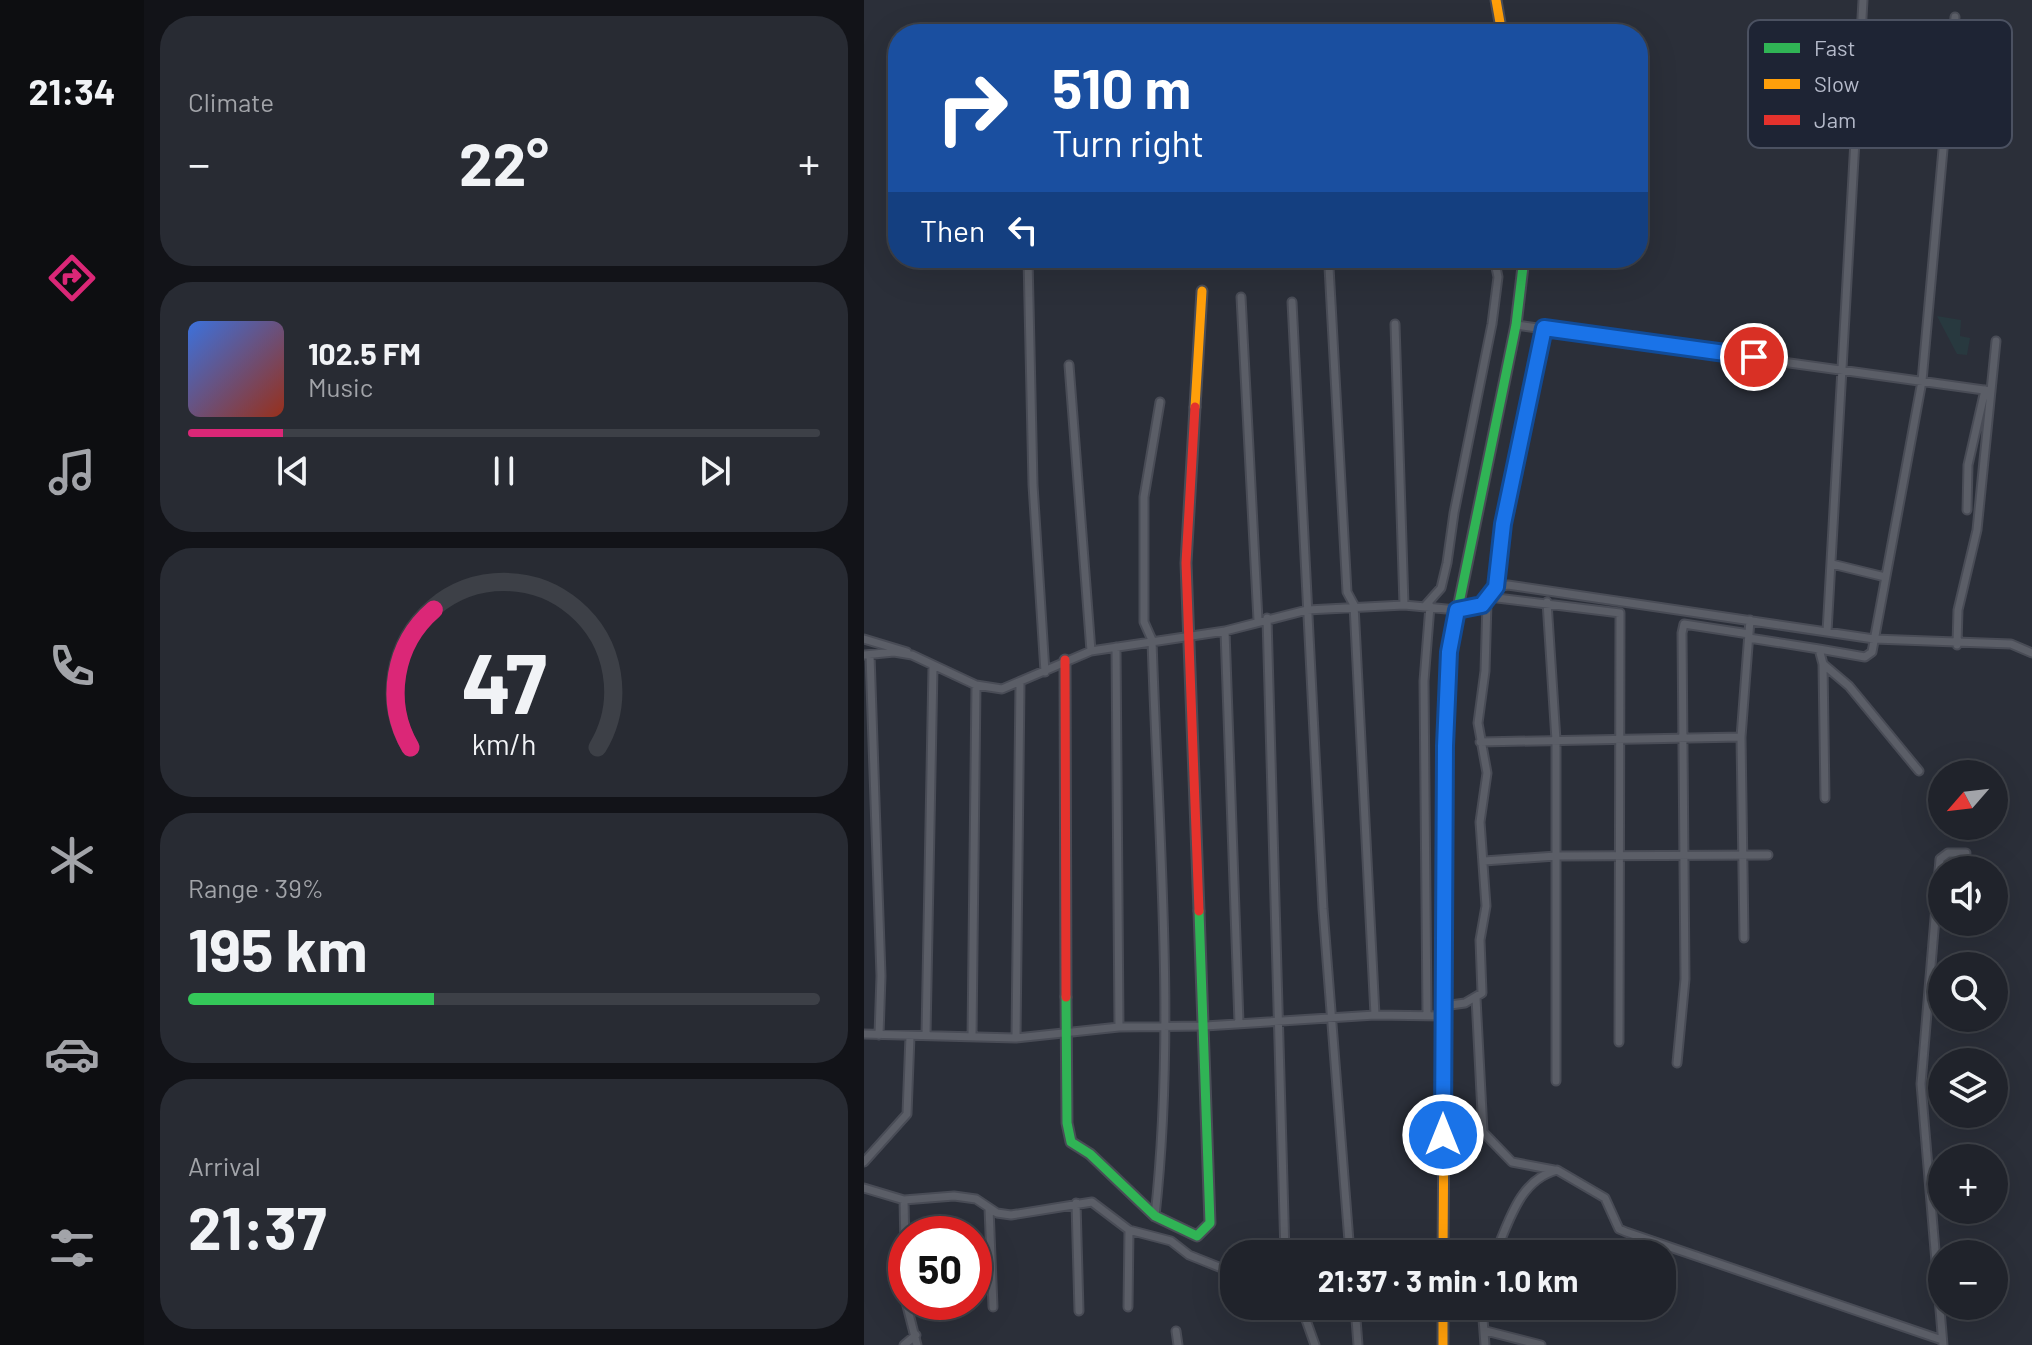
<!DOCTYPE html>
<meta charset="utf-8">
<style>
body{margin:0;font-family:Barlow,sans-serif;background:#282b33;color:#f1f3f6;height:100vh;display:flex;flex-direction:column;font-size:30px;white-space:nowrap}
*{box-sizing:border-box;margin:0}
p{font-size:26px;color:#a2a4a9}
.icon{flex:none;width:44px;height:44px;fill:none;stroke:currentColor;stroke-width:2;stroke-linecap:round;stroke-linejoin:round}
.map{position:relative;flex:1;overflow:hidden}
.drawer{display:flex;flex-direction:column;gap:16px;padding:16px;background:#121318;width:720px}
.drawer>*{flex:none}
.hud{position:absolute;left:24px;top:24px;width:760px;height:244px;border-radius:32px;box-shadow:0 8px 32px #0002,0 0 0 2px #3d4047;background:#1a4fa0;color:#fff;overflow:hidden}
.needle{width:52px;rotate:242deg}
.buttons{position:absolute;left:1064px;top:760px;display:grid;gap:16px}
.buttons a{display:grid;place-items:center;width:80px;height:80px;border-radius:50%;background:#20232b;box-shadow:0 8px 32px #0002,0 0 0 2px #3d4047;font-size:40px}
.speed{position:absolute;left:24px;top:1216px;display:flex;gap:16px;font-size:40px;font-weight:700;text-align:center}
.speed>*{display:grid;place-content:center;width:104px;height:104px;border-radius:50%;background:#20232b;box-shadow:0 8px 32px #0002,0 0 0 2px #3d4047;line-height:1}
.speed .limit{border:12px solid #d22;background:#fff;color:#111}
.pin{position:absolute;display:grid;place-items:center;width:68px;height:68px;color:#fff;margin:-34px;border:4px solid #fff;border-radius:50%;box-shadow:0 2px 8px #0007}
.me{position:absolute;width:88px;margin:-44px;rotate:0deg;stroke-linejoin:round;filter:drop-shadow(0 0 6px #0008)}
.turn{display:flex;align-items:center;gap:28px;height:168px;padding:0 32px;font-size:36px}
.turn .icon{width:104px;height:104px;stroke-width:2.5}
.turn b{display:block;font-size:56px;line-height:68px}
.then{display:flex;align-items:center;height:76px;padding:0 32px;background:#0003;gap:16px;font-size:30px}
.big{font-size:60px;font-weight:700;line-height:1.1}
.drawer .widget{flex:1;display:flex;flex-direction:column;justify-content:center;gap:12px;min-width:0;padding:0 28px;border-radius:32px;background:#282b33}
.drawer .dial{align-items:center;gap:0}
.dial svg{height:208px;overflow:visible;fill:none;stroke:#3d4047;stroke-width:7;stroke-linecap:round;text-anchor:middle}
.dial text{fill:#f1f3f6;stroke:none}
.song{display:flex;align-items:center;gap:24px}
.cover{width:96px;height:96px;border-radius:12px;background:linear-gradient(135deg,hsl(220 70% 55%),hsl(10 70% 35%))}
.played{height:8px;border-radius:4px;background:linear-gradient(90deg,#db2777 15%,#3d4047 15%)}
.keys{display:flex;justify-content:space-around;direction:ltr}
.heat{display:flex;justify-content:space-between;align-items:center;font-size:44px;direction:ltr}
.charge{height:12px;border-radius:6px;background:linear-gradient(90deg,#34c759 39%,#3d4047 0)}
.trip{position:absolute;left:356px;top:1240px;width:456px;height:80px;border-radius:32px;background:#20232b;box-shadow:0 8px 32px #0002,0 0 0 2px #3d4047;font-weight:700;line-height:80px;text-align:center}
main{display:flex;flex:1;min-height:0}
.tab-bar{display:flex;flex-direction:column;width:144px;justify-content:space-around;align-items:center;background:#0d0e11;color:#a2a4a9}
.tab-bar .icon{width:56px;height:56px}
.tab-bar .selected{color:#db2777}
.tab-bar b{font-size:36px;color:#f1f3f6}
.map>svg:first-child{display:block}
.green{fill:#28393f}
.lines{fill:none;stroke-linecap:round;stroke-linejoin:round}
.street-casing{stroke:#494c56;stroke-width:11}
.fast-casing{stroke:#494c56;stroke-width:13}
.slow-casing{stroke:#494c56;stroke-width:13}
.jam-casing{stroke:#494c56;stroke-width:13}
.street{stroke:#5b5e67;stroke-width:7}
.fast{stroke:#30b455;stroke-width:9}
.slow{stroke:#ff9f0a;stroke-width:9}
.jam{stroke:#e5322d;stroke-width:9}
.route-casing{stroke:#114b97;stroke-width:20}
.route{stroke:#1a73e8;stroke-width:14}
.key{fill:#1e2434;stroke:#4b5161;stroke-width:2}
.key-label{font-size:22px;fill:#b5baca}
</style>
<main>
<nav class="tab-bar">
<b>21:34</b>
<svg class="icon selected" aria-label="directions" viewBox="0 0 24 24"><path d="M12 3l9 9-9 9-9-9zM9 14v-3h6M13 9l2 2-2 2"/></svg>
<svg class="icon" aria-label="music" viewBox="0 0 24 24"><path d="M9 18V5l10-2v13"/><circle cx="6" cy="18" r="3"/><circle cx="16" cy="16" r="3"/></svg>
<svg class="icon" aria-label="phone" viewBox="0 0 24 24"><path d="M5 4h4l2 5-3 2q2 4 5 5l2-3 5 2v4C11 20 4 13 5 4z"/></svg>
<svg class="icon" aria-label="climate" viewBox="0 0 24 24"><path d="M12 3v18M4 7l16 10M4 17L20 7"/></svg>
<svg class="icon" aria-label="car" viewBox="0 0 24 24"><path d="M5 17H2v-5l4-1 3-4h7l3 4 3 1v5h-3M9 17h6M6 11h13"/><circle cx="7" cy="17" r="2"/><circle cx="17" cy="17" r="2"/></svg>
<svg class="icon" aria-label="filters" viewBox="0 0 24 24"><path d="M4 7h16M4 17h16"/><circle cx="9" cy="7" r="2"/><circle cx="15" cy="17" r="2"/></svg>
</nav>
<section class="drawer">
<div class="widget"><p>Climate</p>
<div class="heat"><a>−</a><b class="big">22°</b><a>+</a></div>
</div>
<div class="widget">
<div class="song"><i class="cover"></i><div><b>102.5 FM</b><p>Music</p></div></div>
<div class="played"></div>
<div class="keys"><svg class="icon" aria-label="previous" viewBox="0 0 24 24"><path d="M18 5L8 12l10 7zM5 5v14"/></svg><svg class="icon" aria-label="pause" viewBox="0 0 24 24"><path d="M8 5v14M16 5v14"/></svg><svg class="icon" aria-label="next" viewBox="0 0 24 24"><path d="M6 5l10 7-10 7zM19 5v14"/></svg></div>
</div>
<div class="widget dial"><svg viewBox="0 0 100 80">
<path d="M14 69A42 42 0 1 1 86 69"/>
<path d="M14 69A42 42 0 0 1 23 16" stroke="#db2777"/>
<text x="50" y="56" font-size="32" font-weight="700">47</text>
<text x="50" y="72" font-size="11">km/h</text>
</svg></div>
<div class="widget"><p>Range · 39%</p><b class="big">195 km</b><div class="charge"></div></div>
<div class="widget"><p>Arrival</p><b class="big">21:37</b></div>
</section>
<div class="map">
<svg width="1168" height="1345" viewBox="0 0 1168 1345">
<rect width="100%" height="100%" fill="#2b2f39"/>
<path class="green" d="M 1073,316 L 1097,320 L 1096,336 L 1106,338 L 1103,355 L 1093,354 Z"/>
<g class="lines">
<g class="street-casing">
<path id="street" d="M 164,258 L 169,485 L 181,672
M 465,267 L 483,592 L 490,605 L 511,1015
M 377,297 L 394,620
M 428,302 L 459,909 L 486,1254
M 531,324 L 540,605
M 652,325 L 1127,391
M 205,365 L 227,651
M 1103,510 L 1104,465 L 1121,390
M 968,564 L 1021,577
M 632,587 L 639,524 L 680,328
M 625,597 L 756,613 L 755,1042
M 683,602 L 692,740 L 692,1081
M 561,606 L 577,588 L 583,563 L 590,513 L 628,324 L 634,277 L 630,258
M 403,618 L 421,1254
M 361,631 L 375,1023
M 963,632 L 999,0
M 885,638 L 955,649 L 959,664 L 961,798
M 0,639 L 43,652
M 1093,645 L 1094,610 L 1113,530 L 1132,341
M 252,647 L 255,1027
M 955,649 L 1001,657 L 1008,652 L 1058,381 L 1091,17
M 0,655 L 30,652 L 48,655 L 112,685 L 138,689 L 227,651 L 361,631 L 443,610 L 540,605 L 593,610 L 618,605 L 632,587 L 644,585 L 1010,639 L 1147,644 L 1168,653
M 6,655 L 17,976 L 15,1035
M 959,664 L 985,686 L 1055,771
M 616,742 L 877,737
M 620,861 L 692,856 L 904,855
M 880,938 L 877,737 L 886,620
M 612,998 L 619,1132 L 648,1162 L 690,1170
M 579,1006 L 601,1003 L 618,993 L 616,940 L 622,906 L 616,822 L 623,773 L 614,723 L 621,671 L 623,602
M 563,1014 L 560,681 L 566,606
M 0,1034 L 152,1038 L 255,1027 L 341,1026 L 511,1015 L 579,1016
M 62,1035 L 69,667
M 108,1037 L 112,685
M 152,1038 L 156,683
M 813,1063 L 821,979 L 818,633 L 820,624 L 885,634
M 0,1162 L 43,1114 L 46,1036
M 0,1188 L 40,1200 L 90,1196 L 112,1199 L 133,1213 L 147,1215 L 228,1202 L 265,1230 L 307,1241 L 325,1255 L 370,1273
M 40,1200 L 42,1294
M 212,1203 L 215,1311
M 125,1208 L 129,1307
M 291,1216 C 312,1026 294,831 288,640 L 280,622 L 280,497 L 296,402
M 631,1254 C 645,1222 655,1180 693,1170 L 741,1198 L 755,1229 L 762,1232 L 1078,1340
M 42,1302 L 53,1345
M 424,1306 L 441,1317 L 451,1345
M 491,1306 L 494,1345
M 618,1306 L 621,1345
M 264,1307 L 265,1230
M 312,1331 L 314,1345
M 622,1331 L 677,1345
M 40,1345 L 52,1335
M 1079,1345 L 1057,1084 L 1076,859 L 1084,853 L 1102,853"/>
</g>
<g class="fast-casing">
<path id="fast" d="M 583,702 L 585,652 L 652,325 L 660,258
M 202,997 L 203,1123 L 207,1142 L 226,1154 L 291,1216 L 333,1236 L 346,1223 L 335,911"/>
</g>
<g class="slow-casing">
<path id="slow" d="M 632,0 L 638,34
M 331,407 L 338,291
M 579,1254 L 583,702
M 579,1306 L 579,1345"/>
</g>
<g class="jam-casing">
<path id="jam" d="M 331,407 L 322,563 L 335,911
M 201,660 L 202,997"/>
</g>
<use href="#street" class="street"/>
<use href="#fast" class="fast"/>
<use href="#slow" class="slow"/>
<use href="#jam" class="jam"/>
</g>
<g class="lines">
<g class="route-casing">
<path id="route" d="M 579,1135 L 581,746 L 585,652 L 593,610 L 618,605 L 632,587 L 639,524 L 680,328 L 890,357"/>
</g>
<use href="#route" class="route"/>
</g>
<rect x="884" y="20" width="264" height="128" rx="12" class="key"/>
<rect x="900" y="43" width="36" height="10" fill="#30b455"/>
<rect x="900" y="79" width="36" height="10" fill="#ff9f0a"/>
<rect x="900" y="115" width="36" height="10" fill="#e5322d"/>
<g class="key-label">
<text x="950" y="56">Fast</text>
<text x="950" y="92">Slow</text>
<text x="950" y="128">Jam</text>
</g>
</svg>
<div class="buttons">
<a><svg class="needle" viewBox="-14 -14 28 28"><path d="M0-13l5 13h-10z" fill="#e53935"/><path d="M0 13l5-13h-10z" fill="#a2a4a9"/></svg></a>
<a><svg class="icon" aria-label="sound" viewBox="0 0 24 24"><path d="M4 9h4l5-4v14l-5-4H4zM17 9q2 3 0 6"/></svg></a>
<a><svg class="icon" aria-label="search" viewBox="0 0 24 24"><circle cx="10" cy="10" r="6"/><path d="M15 15l6 6"/></svg></a>
<a><svg class="icon" aria-label="layers" viewBox="0 0 24 24"><path d="M12 4l9 5-9 5-9-5zM3 14l9 5 9-5"/></svg></a>
<a>+</a>
<a>−</a>
</div>
<div class="speed"><div class="limit">50</div></div>
<div class="pin" style="left:890px;top:357px;background:#d93025"><svg class="icon" aria-label="arrive" viewBox="0 0 24 24"><path d="M6 21V4h12l-3 4 3 4H6"/></svg></div>
<svg class="me" style="left:579px;top:1135px" viewBox="-20 -20 40 40"><circle r="17" fill="#1a73e8" stroke="#fff" stroke-width="3"/><path d="M0-11L8 9 0 5-8 9z" fill="#fff"/></svg>
<div class="trip">21:37 · 3 min · 1.0 km</div>
<div class="hud">
<div class="turn"><svg class="icon" aria-label="right" viewBox="0 0 24 24"><path d="M7 20v-9h11M14 6l5 5-5 5"/></svg><div><b>510 m</b>Turn right</div></div>
<div class="then">Then<svg class="icon" aria-label="left" viewBox="0 0 24 24"><path d="M17 20v-9H6M10 6l-5 5 5 5"/></svg></div>
</div>
</div>
</main>
